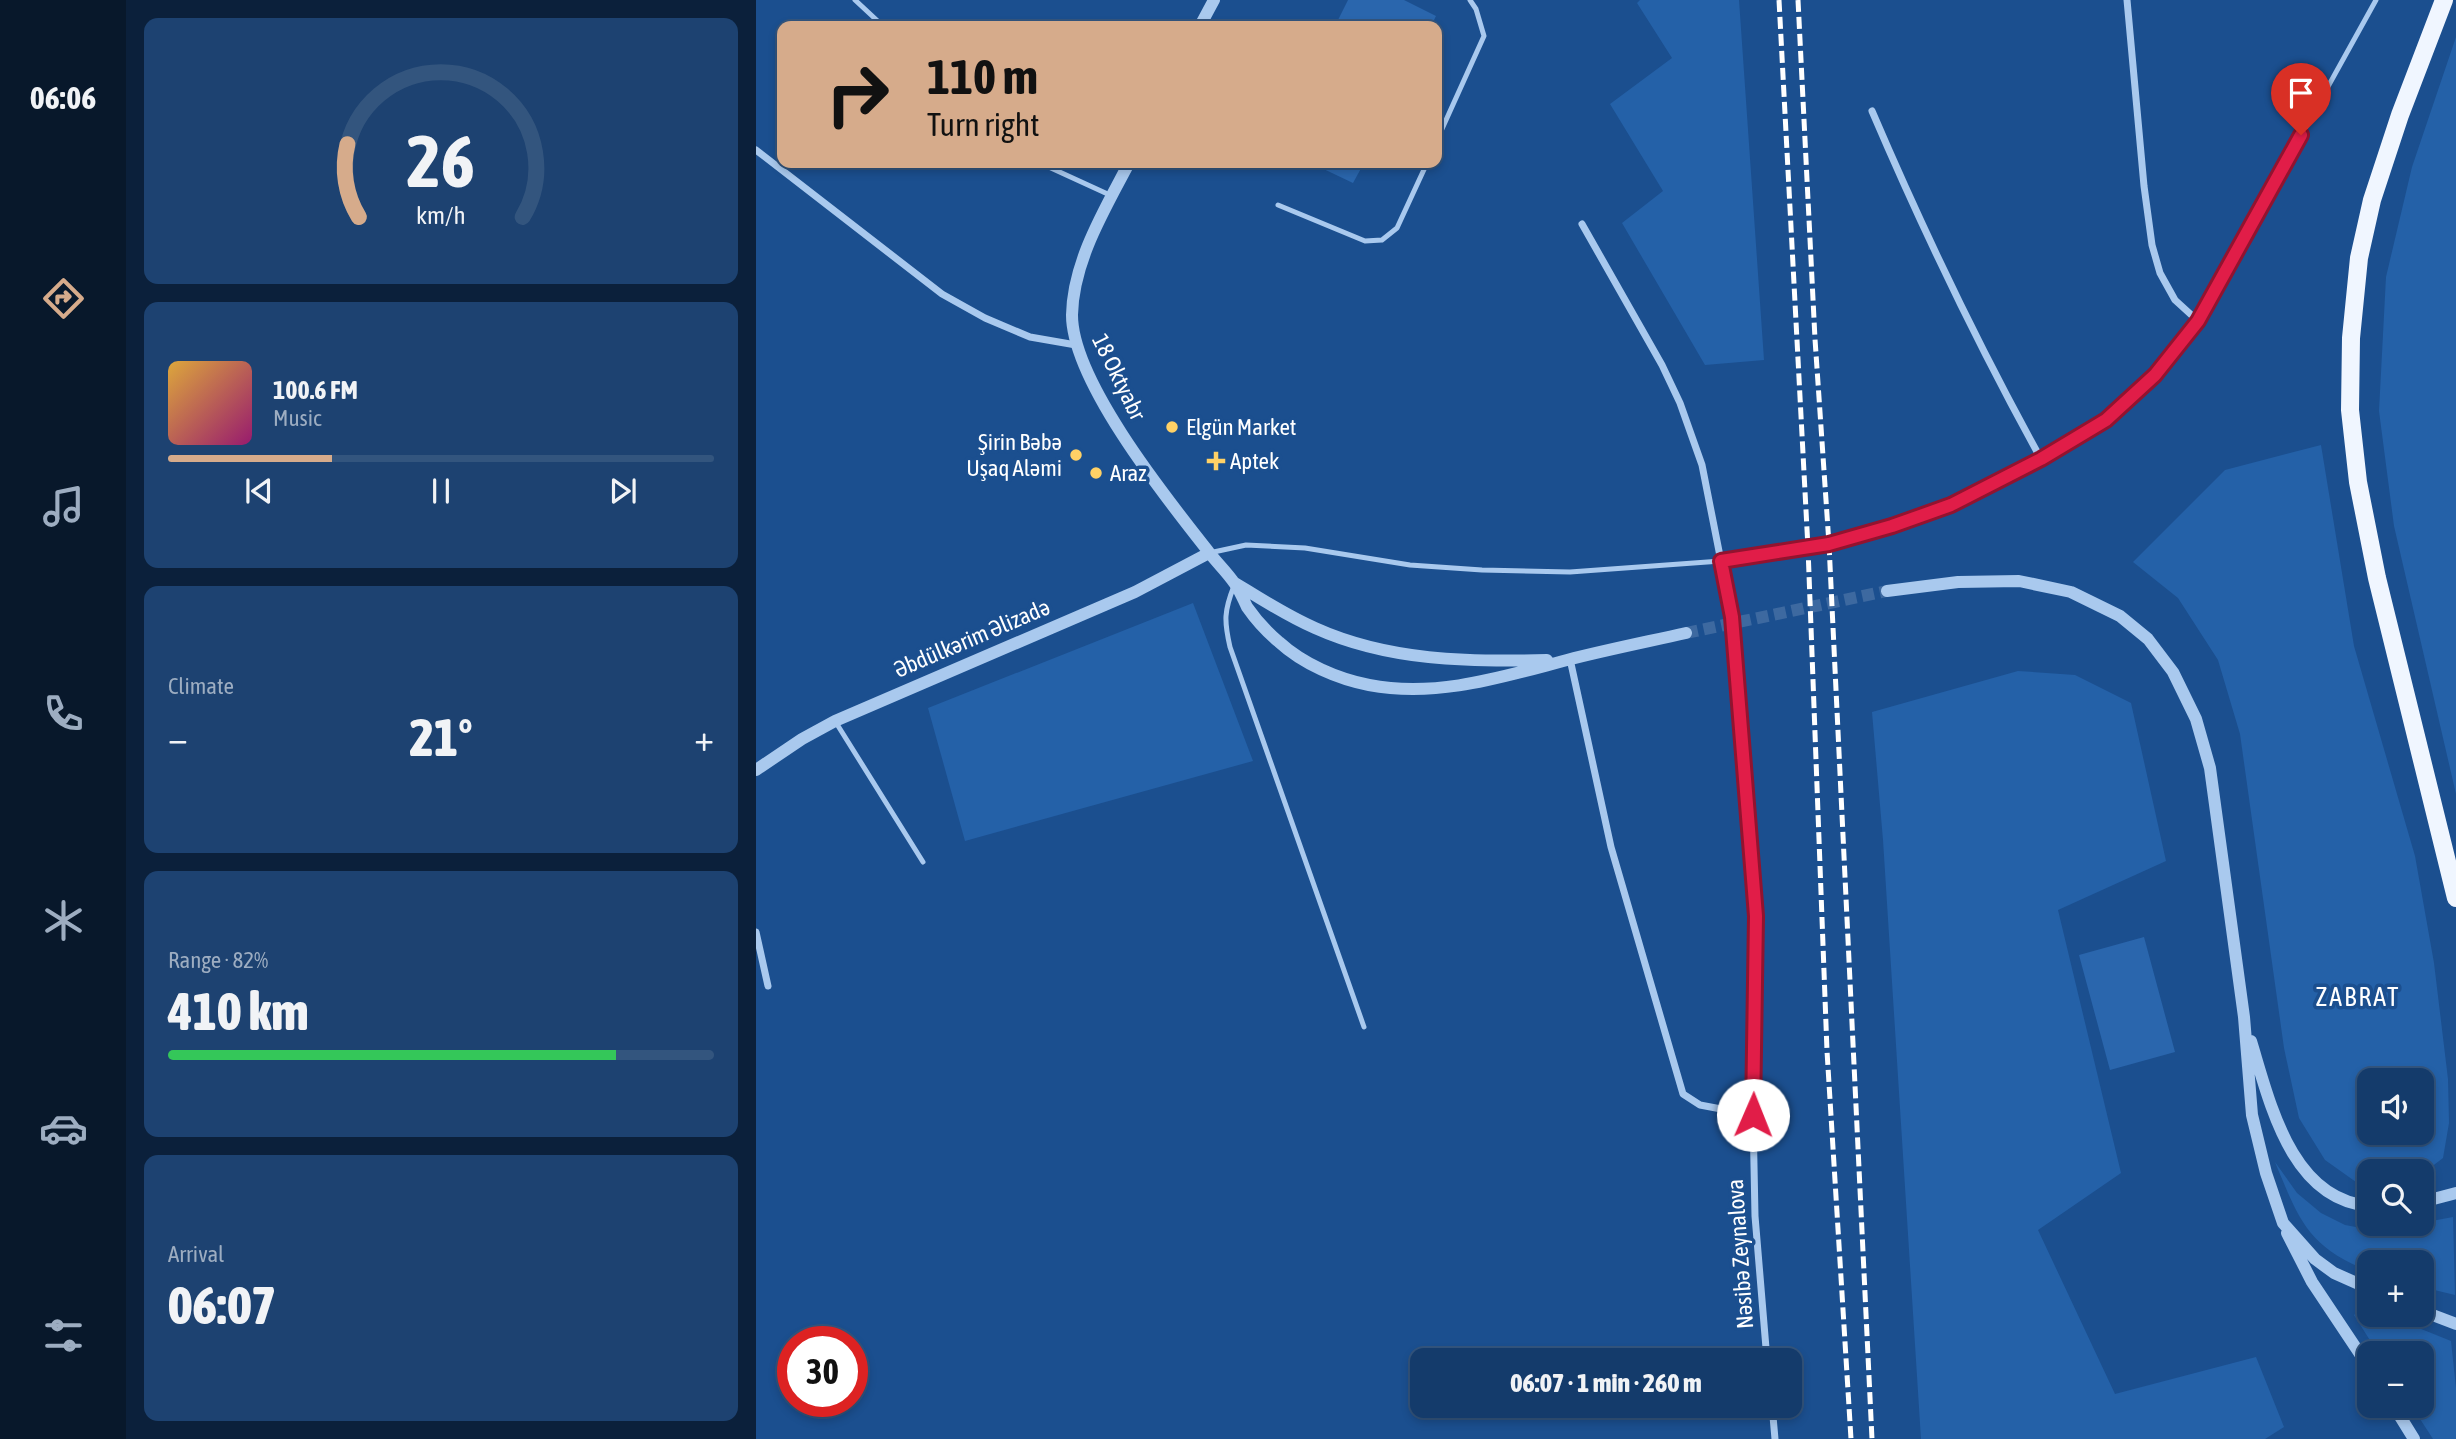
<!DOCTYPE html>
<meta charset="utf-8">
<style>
body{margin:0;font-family:"Asap Condensed",sans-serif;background:#1d4271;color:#f1f3f6;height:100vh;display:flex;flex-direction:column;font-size:26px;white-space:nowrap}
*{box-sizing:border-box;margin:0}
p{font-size:23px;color:#9dadc1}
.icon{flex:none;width:38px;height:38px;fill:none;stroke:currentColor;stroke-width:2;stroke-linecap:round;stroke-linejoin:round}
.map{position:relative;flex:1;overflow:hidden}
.panel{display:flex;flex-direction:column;gap:18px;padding:18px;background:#0b203b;width:630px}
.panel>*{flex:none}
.guide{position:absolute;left:21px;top:21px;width:665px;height:147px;border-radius:14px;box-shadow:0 4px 10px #0003,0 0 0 2px #33557e;background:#d6ab8b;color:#111;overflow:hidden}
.buttons{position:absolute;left:1601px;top:1068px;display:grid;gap:14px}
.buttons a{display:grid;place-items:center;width:77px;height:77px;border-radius:14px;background:#143b6b;box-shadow:0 4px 10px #0003,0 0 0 2px #33557e;font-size:35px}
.speed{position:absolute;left:21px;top:1326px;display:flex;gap:14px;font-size:35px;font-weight:700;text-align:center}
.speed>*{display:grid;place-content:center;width:91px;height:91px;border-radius:50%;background:#143b6b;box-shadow:0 4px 10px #0003,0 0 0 2px #33557e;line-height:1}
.speed .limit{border:10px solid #d22;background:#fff;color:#111}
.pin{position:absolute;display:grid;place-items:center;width:60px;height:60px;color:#fff;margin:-72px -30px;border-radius:50% 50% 50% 0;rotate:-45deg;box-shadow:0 0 7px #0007}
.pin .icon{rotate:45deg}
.me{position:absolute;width:77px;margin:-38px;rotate:1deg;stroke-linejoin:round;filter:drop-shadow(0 0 5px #0008)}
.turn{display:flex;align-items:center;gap:24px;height:147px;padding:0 35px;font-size:32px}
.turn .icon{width:91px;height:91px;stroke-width:2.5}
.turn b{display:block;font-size:49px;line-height:60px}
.big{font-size:52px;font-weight:800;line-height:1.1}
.panel .tile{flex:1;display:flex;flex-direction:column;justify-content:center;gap:10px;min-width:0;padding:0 24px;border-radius:14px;background:#1d4271}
.panel .dial{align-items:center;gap:0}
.dial svg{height:182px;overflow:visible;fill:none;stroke:#33557e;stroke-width:7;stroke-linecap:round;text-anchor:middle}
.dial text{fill:#f1f3f6;stroke:none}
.song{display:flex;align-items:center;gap:21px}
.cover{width:84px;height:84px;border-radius:10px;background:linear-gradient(135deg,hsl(40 70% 55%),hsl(320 70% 35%))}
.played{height:7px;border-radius:4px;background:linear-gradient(90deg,#d6ab8b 30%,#33557e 30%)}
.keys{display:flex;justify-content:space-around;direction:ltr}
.heat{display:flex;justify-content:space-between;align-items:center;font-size:38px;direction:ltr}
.charge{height:10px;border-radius:5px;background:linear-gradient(90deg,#34c759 82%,#33557e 0)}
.trip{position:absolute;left:654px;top:1348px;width:392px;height:70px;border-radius:14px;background:#143b6b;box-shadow:0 4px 10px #0003,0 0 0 2px #33557e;font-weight:800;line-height:70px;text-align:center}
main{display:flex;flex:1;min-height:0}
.tabs{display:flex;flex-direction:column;width:126px;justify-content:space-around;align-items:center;background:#08182b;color:#9dadc1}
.tabs .icon{width:49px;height:49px}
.tabs .current{color:#d6ab8b}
.tabs b{font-size:32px;color:#f1f3f6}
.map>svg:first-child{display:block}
.green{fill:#2461a8;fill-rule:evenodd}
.building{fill:#2a66ad}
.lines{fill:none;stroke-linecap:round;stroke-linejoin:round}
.tertiary-tunnel{stroke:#3d69a0;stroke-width:12;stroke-dasharray:12 6;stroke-linecap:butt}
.service{stroke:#a9c9ee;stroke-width:5}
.minor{stroke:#a9c9ee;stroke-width:7}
.tertiary{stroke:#a9c9ee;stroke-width:12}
.primary{stroke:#f0f6ff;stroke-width:18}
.rail{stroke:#fff;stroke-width:5;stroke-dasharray:12 5;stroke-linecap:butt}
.route-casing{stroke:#92132f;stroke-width:18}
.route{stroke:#e11d48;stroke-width:12}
.poi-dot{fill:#ffd166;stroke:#1b4f8f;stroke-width:2.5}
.labels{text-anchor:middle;stroke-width:7;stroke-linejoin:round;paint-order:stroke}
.street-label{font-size:23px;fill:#fff;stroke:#1b4f8f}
.poi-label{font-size:23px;fill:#fff;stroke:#1b4f8f;text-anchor:start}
.quarter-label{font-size:26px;letter-spacing:2px;fill:#fff;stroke:#1b4f8f}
</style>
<main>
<nav class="tabs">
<b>06:06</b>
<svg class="icon current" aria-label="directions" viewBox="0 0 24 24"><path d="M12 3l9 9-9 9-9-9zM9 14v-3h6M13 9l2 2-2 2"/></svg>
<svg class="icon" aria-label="music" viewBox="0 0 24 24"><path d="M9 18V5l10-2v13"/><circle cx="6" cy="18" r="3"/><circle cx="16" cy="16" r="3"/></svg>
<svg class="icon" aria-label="phone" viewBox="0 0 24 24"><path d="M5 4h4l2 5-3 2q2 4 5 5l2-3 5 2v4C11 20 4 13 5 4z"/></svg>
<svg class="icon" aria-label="climate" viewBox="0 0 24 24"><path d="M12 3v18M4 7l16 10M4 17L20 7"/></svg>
<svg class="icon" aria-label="car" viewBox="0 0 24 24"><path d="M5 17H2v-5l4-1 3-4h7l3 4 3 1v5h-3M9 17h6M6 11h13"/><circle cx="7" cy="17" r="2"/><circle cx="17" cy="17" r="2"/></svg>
<svg class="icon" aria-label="filters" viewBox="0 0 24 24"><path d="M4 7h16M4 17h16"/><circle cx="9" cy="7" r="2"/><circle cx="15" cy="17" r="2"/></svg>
</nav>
<section class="panel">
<div class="tile dial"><svg viewBox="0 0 100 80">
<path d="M14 69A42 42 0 1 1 86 69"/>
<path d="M14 69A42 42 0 0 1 9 37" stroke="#d6ab8b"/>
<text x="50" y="56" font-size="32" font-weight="700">26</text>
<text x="50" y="72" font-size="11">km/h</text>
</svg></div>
<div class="tile">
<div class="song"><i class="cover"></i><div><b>100.6 FM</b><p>Music</p></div></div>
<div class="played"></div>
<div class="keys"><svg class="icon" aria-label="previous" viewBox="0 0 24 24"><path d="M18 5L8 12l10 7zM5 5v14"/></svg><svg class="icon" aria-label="pause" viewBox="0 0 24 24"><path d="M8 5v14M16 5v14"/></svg><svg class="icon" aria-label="next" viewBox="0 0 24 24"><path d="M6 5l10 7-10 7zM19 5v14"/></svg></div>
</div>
<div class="tile"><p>Climate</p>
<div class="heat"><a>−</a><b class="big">21°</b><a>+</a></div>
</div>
<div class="tile"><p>Range · 82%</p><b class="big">410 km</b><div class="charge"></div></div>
<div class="tile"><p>Arrival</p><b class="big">06:07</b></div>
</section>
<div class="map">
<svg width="1700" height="1439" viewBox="0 0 1700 1439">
<rect width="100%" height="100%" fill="#1b4f8f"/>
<path class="green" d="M 884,0 L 983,0 L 1008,360 L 949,365 L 866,223 L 907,191 L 854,104 L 916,58 L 881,3 Z
M 1700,37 L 1700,794 L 1638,526 L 1623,411 L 1630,277 L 1656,167 Z
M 1565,445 L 1598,646 L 1659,856 L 1678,963 L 1692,1079 L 1693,1123 L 1687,1158 L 1666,1174 L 1666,1171 L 1614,1171 L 1613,1182 L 1600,1182 L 1569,1160 L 1543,1118 L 1528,1048 L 1484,734 L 1462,660 L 1422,598 L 1377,562 L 1469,470 ZM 1614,1080 L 1666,1080 L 1666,1132 L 1614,1132 Z
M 437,603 L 497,761 L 209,841 L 172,708 Z
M 1262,671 L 1319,675 L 1375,703 L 1410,861 L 1302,910 L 1365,1173 L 1282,1230 L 1359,1394 L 1500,1357 L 1528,1427 L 1509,1439 L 1165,1439 L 1127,840 L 1116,712 Z
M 1519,1162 L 1541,1193 L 1565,1213 L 1589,1225 L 1622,1231 L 1697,1217 L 1699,1295 L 1666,1287 L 1666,1262 L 1614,1262 L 1613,1271 C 1552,1247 1543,1220 1519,1162 Z
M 1608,1306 L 1613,1308 L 1614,1314 L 1628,1314 L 1695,1341 L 1700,1388 L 1700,1439 L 1677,1439 L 1655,1405 L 1666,1405 L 1666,1353 L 1622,1353 L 1598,1315 Z"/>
<path class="building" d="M 592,0 L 648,0 L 680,16 L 675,26 L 579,26 Z
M 555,163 L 608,163 L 597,183 Z
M 1388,937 L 1419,1052 L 1354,1070 L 1323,955 Z"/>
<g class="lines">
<path class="tertiary-tunnel" d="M 930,633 L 1131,591"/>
<path class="service" d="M 99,0 L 127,26
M 681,140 L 728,36 L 720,9 L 714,0
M 284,163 L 356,196
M 522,205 L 609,241 L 626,240 L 641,228 L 671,163
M 453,553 L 490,545 L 549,548 L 654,565 L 726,570 L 814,572 L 965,561 L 1052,548 L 1136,526 L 1195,505 L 1285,459 L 1350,420 L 1399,375 L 1442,321 L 1620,0
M 478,586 C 468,611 468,621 474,647 L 608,1027
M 79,721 L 167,862"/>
<path class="minor" d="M 1371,0 L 1388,186 L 1396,245 L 1404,273 L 1419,300 L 1442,321
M 1116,111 C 1167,230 1222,345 1285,459
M 0,150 L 186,294 L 229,318 L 274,337 L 320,345
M 826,224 L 906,365 L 924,403 L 946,465 L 976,617 L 1001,916 L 997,1115 L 999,1216 L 1011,1360
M 814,659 L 855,847 L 927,1094 L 944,1105 L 997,1115
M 0,932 L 12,986
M 1016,1405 L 1019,1439"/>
<path class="tertiary" d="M 444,26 L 458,0
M 373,163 C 349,209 317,261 316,315 C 316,381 411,499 452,551 C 460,562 471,572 479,584 C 484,591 487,599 491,607 C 500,620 511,632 523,642 C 547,664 582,679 613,685 C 681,698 746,677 811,660 C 850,650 890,642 930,633
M 479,583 C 505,599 531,616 559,628 C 632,661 712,662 791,660
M 1131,591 L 1202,582 L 1263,581 L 1315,592 L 1364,616 L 1392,639 L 1417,672 L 1440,719 L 1454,768 L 1488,1017 L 1496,1115 L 1510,1173 L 1527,1223 L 1559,1259 L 1578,1273 L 1614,1289
M 0,770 L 46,739 L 79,721 L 379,592 L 453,553
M 1495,1041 C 1514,1103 1535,1200 1614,1206
M 1666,1202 L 1700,1193
M 1531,1233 L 1556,1282 L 1614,1369
M 1666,1311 L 1700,1324
M 1637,1405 L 1658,1439"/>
<path class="primary" d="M 1688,0 L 1644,115 L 1616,200 L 1603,258 L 1595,338 L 1594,410 L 1602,482 L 1621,578 L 1700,898"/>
<path class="rail" d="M 1023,0 L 1052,548 L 1071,1051 L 1095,1439
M 1042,0 L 1059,339 L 1073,544 L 1116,1439"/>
</g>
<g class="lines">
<g class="route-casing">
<path id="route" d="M 997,1115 L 1000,916 L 976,617 L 965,561 L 1073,544 L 1136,526 L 1195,505 L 1285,459 L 1350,420 L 1399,375 L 1442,321 L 1545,135"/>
</g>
<use href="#route" class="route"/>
</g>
<g class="poi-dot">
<circle cx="416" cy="427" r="7"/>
<circle cx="320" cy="455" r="7"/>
<path d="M456.5 450.5h7v7h7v7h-7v7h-7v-7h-7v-7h7z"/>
<circle cx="340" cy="473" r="7"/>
</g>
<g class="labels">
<g class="street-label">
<text transform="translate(363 377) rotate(64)" y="8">18 Oktyabr</text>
<text transform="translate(216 638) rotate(-23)" y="8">Əbdülkərim Əlizadə</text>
<text transform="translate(984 1254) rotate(-94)" y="8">Nəsibə Zeynalova</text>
</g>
<g class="poi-label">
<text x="430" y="435">Elgün Market</text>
<text x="306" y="450" text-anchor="end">Şirin Bəbə<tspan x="306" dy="26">Uşaq Aləmi</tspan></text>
<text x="474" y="469">Aptek</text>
<text x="354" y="481">Araz</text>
</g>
<g class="quarter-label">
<text x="1602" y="1006">ZABRAT</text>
</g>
</g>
</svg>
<div class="buttons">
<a><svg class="icon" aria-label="sound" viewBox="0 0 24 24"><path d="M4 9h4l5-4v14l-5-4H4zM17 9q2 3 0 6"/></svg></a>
<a><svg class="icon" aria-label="search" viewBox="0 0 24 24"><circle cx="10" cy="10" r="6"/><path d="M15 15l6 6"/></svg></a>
<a>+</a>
<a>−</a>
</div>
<div class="speed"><div class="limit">30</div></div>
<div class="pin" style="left:1545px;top:135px;background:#d93025"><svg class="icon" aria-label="arrive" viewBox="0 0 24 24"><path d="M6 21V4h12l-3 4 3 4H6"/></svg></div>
<svg class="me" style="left:997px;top:1115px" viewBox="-20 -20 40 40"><circle r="19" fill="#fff"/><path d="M0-13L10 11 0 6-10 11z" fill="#e11d48"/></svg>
<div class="trip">06:07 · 1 min · 260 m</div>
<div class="guide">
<div class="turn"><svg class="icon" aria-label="right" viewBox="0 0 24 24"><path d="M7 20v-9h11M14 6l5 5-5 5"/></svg><div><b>110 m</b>Turn right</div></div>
</div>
</div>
</main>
